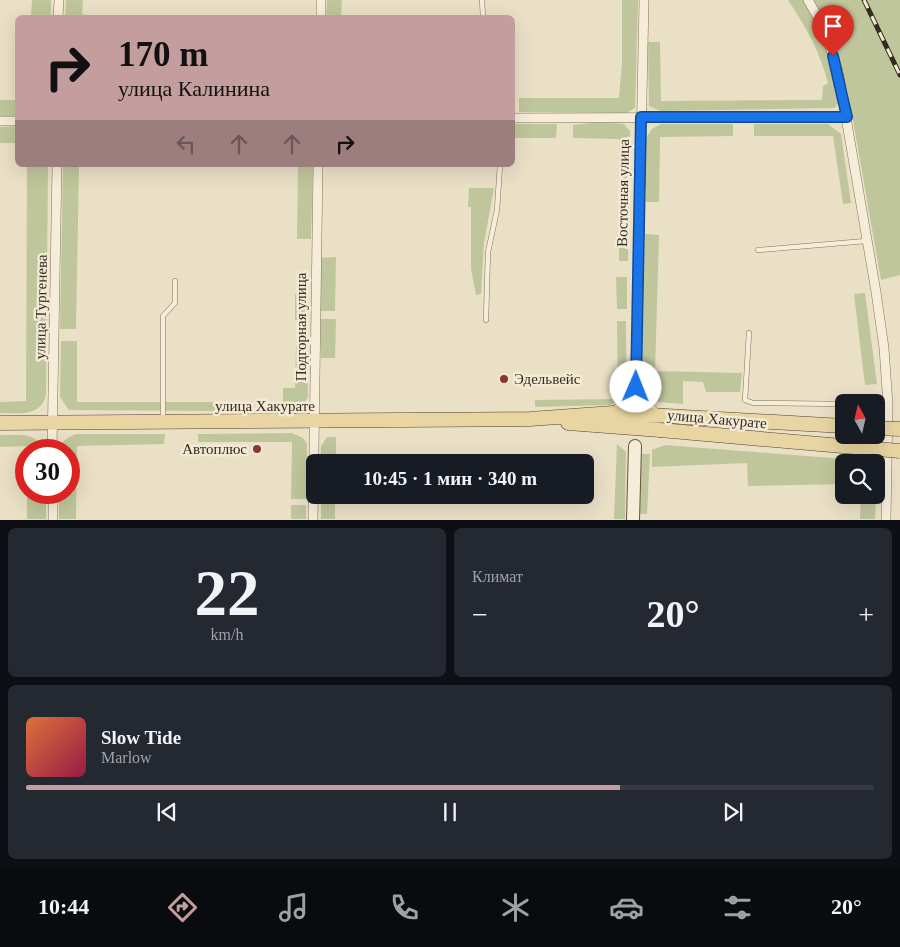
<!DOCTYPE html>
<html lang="ru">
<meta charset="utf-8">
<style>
body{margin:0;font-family:Georgia,serif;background:#242831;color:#f1f3f6;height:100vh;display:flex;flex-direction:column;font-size:19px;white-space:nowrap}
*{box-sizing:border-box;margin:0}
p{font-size:16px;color:#9ea1a6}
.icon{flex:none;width:28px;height:28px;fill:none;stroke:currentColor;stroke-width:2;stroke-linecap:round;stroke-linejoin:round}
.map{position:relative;height:520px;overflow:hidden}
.side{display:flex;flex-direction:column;gap:8px;padding:8px;background:#0d0f14;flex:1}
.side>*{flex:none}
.banner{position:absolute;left:15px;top:15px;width:500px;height:152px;border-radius:8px;box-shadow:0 5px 20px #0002;background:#c49e9e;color:#111;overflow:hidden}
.needle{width:32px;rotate:352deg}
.controls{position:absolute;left:835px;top:394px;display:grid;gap:10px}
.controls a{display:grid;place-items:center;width:50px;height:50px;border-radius:8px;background:#171b24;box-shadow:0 5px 20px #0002;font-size:25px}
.speed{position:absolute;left:15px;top:439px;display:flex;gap:10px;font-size:25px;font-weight:700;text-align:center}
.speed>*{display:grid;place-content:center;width:65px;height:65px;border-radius:50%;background:#171b24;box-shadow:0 5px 20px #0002;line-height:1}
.speed .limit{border:8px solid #d22;background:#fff;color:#111}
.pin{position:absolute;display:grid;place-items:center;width:42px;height:42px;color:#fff;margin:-51px -21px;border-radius:50% 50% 50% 0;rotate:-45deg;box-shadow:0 0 5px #0007}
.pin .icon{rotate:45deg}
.me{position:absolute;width:55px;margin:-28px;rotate:1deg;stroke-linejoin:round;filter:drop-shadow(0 0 4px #0008)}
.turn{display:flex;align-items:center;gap:18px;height:105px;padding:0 20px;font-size:22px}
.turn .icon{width:65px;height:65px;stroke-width:2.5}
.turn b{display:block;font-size:35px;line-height:42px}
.lanes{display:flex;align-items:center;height:48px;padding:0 20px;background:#0003;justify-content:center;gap:25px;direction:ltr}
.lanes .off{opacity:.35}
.big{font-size:38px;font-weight:600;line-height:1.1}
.side .card{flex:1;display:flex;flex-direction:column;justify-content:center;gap:8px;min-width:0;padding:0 18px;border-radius:8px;background:#242831}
.side .dial{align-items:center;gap:0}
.dial b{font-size:65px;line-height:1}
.song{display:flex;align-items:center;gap:15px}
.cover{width:60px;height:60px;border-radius:8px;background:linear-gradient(135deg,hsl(20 70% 55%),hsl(340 70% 35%))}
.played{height:5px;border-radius:2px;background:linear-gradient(90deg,#c49e9e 70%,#363941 70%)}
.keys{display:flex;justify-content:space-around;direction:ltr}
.heat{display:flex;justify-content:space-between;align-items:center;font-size:28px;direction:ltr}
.side .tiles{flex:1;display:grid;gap:8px;grid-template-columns:1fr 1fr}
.card:last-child{grid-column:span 2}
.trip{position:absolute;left:306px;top:454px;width:288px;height:50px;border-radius:8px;background:#171b24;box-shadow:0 5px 20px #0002;font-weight:600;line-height:50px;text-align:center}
.tabs{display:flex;height:80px;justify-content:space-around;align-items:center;background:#090b0e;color:#9ea1a6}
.tabs .icon{width:35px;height:35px}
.tabs .selected{color:#c49e9e}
.tabs b{font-size:22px;color:#f1f3f6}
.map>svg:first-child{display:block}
.green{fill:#c0c69b}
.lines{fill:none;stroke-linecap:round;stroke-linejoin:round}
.lane-casing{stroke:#83725d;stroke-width:5.5}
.street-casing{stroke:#83725d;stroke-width:10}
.secondary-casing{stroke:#655440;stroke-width:14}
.primary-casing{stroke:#514131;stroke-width:15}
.lane{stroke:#f5edd8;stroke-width:4.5}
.street{stroke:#f5edd8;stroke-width:9}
.secondary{stroke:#f5edd8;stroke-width:12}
.primary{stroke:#e9d5a1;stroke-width:14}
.rail-casing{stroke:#342a20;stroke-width:5}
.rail{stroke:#f2ead4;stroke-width:3;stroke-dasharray:9;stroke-linecap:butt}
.primary-bridge-casing{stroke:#514131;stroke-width:15;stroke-linecap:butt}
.primary-bridge{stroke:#e9d5a1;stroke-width:14}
.route-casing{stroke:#114b97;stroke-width:12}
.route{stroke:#1a73e8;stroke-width:9}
.poi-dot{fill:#8c3633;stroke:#f2ead4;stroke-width:2}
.labels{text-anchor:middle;stroke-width:5;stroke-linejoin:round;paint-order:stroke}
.street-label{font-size:15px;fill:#342a20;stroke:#f2ead4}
.poi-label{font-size:15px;fill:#342a20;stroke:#f2ead4;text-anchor:start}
</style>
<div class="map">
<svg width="900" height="520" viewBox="0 0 900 520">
<rect width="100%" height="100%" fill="#e9e0c6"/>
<path class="green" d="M 32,0 L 51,0 L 51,17 L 31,17 Z
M 66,0 L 83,0 L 82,17 L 65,17 Z
M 327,0 L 342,0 L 341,17 L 326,17 Z
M 622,0 L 638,0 L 635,108 L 626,113 L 519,112 L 519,98 L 619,98 L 622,64 Z
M 788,0 L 804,0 C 815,18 851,91 835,108 L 661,111 L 649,106 L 648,42 L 660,42 L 661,101 L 822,100 L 823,86 L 828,83 C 820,52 806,27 788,0 Z
M 813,0 L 900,0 L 900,275 L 881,280 L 848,92 L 830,34 Z
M 0,100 L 17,100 L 17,116 L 0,117 Z
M 600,122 L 624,124 L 630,131 L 628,261 L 619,261 L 619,139 L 573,138 L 573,125 Z
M 512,124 L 557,124 L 556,138 L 513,138 Z
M 661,124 L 733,124 L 733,136 L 660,137 L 659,202 L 646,202 L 646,138 L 652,129 Z
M 754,124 L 828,124 L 841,134 L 851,203 L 843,204 L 833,136 L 754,136 Z
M 17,126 L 17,143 L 0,143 L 0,127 Z
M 27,165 L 48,165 L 46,394 C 42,417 19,413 0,413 L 0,402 L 26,401 Z
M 63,165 L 79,165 L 76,329 L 60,329 Z
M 298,165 L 313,165 L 311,239 L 297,239 Z
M 469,188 L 494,188 L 484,243 L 481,294 L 476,295 L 471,269 L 471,207 L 468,207 Z
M 645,234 L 659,235 L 655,371 L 742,373 L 740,392 L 706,392 L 703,382 L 683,381 L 683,404 L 657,402 L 644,389 L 642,383 Z
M 336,257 L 335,311 L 320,311 L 320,258 Z
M 616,277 L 627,277 L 627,309 L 617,309 Z
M 308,292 L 308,320 L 295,320 L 295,294 Z
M 865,293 L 877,384 L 865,385 L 854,294 Z
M 320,319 L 336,319 L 335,358 L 321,358 Z
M 617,321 L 626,321 C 625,340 630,381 618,396 Z
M 61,341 L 77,341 L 77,402 L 219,402 L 218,411 L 69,410 L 60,397 Z
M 296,345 L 307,345 L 308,396 C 304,408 295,410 283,409 L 283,388 L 295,388 Z
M 622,399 L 610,405 L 535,407 L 535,400 Z
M 292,433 L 303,438 L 307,444 L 306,499 L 291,499 L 292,442 L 198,442 L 198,434 Z
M 76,434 L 165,434 L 164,444 L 77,446 L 76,519 L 59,519 L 59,493 L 69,492 L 69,450 L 59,450 C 62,440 67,438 76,434 Z
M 0,435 C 17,435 36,431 44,450 L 27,450 L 26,446 L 0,447 Z
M 327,437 L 336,437 L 336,462 L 321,462 L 321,446 Z
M 617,444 L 626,452 L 625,519 L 614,519 Z
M 665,445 L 870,461 L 874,462 L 844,462 L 844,484 L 748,486 L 747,463 L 652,467 L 652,450 Z
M 640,454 L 650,454 L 647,514 L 639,514 Z
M 27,493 L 46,493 L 46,519 L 27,519 Z
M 321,495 L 335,495 L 335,519 L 321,519 Z
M 861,495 L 876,495 L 875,519 L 860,519 Z
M 291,505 L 306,505 L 306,519 L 291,519 Z"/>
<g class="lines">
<g class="lane-casing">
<path id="lane" d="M 482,0 L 483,17
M 758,250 L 866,241
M 486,320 L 488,252 L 497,210 L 500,165
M 749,333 L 745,400 L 753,403 L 844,404
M 876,404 L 887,405
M 163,421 L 163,316 L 175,303 L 175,281"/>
</g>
<g class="street-casing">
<path id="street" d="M 644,0 L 636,387 L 644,403 L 659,416
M 808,0 L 824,28 L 838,71 L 876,292 L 884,348 L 888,405 L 886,520
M 58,18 L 59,0
M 321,18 L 321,0
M 512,118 L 847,117
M 0,121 L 18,121
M 613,413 L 628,400 L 636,387
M 52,450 L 57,165
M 53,492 L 53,520
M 313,520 L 318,165"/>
</g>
<g class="secondary-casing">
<path id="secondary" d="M 633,520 L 635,446"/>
</g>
<g class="primary-casing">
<path id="primary" d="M 0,423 L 530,419 L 613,413 L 844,426
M 568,423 L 660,430"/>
</g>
<use href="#lane" class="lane"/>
<use href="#street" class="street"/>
<use href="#secondary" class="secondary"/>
<use href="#primary" class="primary"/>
<g class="rail-casing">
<path id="rail" d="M 864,0 L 900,75"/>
</g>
<use href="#rail" class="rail"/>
<g class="primary-bridge-casing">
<path id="primary-bridge" d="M 876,428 L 900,429
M 660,430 L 900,451"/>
</g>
<use href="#primary-bridge" class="primary-bridge"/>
</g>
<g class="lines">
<g class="route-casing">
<path id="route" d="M 636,387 L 641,117 L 847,117 L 833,56"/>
</g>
<use href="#route" class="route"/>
</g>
<g class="poi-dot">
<circle cx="504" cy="379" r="5"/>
<circle cx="257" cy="449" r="5"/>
</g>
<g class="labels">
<g class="street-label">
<text transform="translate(623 193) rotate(-89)" y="5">Восточная улица</text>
<text transform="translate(41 307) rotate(-89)" y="5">улица Тургенева</text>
<text transform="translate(301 327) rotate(-90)" y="5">Подгорная улица</text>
<text x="265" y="411">улица Хакурате</text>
<text transform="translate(717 419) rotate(5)" y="5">улица Хакурате</text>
</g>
<g class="poi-label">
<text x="514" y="384">Эдельвейс</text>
<text x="247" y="454" text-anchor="end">Автоплюс</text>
</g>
</g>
</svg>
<div class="controls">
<a><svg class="needle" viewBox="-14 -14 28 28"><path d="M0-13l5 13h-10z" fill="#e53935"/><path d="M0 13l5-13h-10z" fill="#9ea1a6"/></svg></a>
<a><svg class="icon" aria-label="search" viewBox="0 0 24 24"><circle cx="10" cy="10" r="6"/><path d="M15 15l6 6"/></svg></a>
</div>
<div class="speed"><div class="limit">30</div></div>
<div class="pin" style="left:833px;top:56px;background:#d93025"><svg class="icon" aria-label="arrive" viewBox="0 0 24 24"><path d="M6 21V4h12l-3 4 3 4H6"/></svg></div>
<svg class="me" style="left:636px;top:387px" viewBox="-20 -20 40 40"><circle r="19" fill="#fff"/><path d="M0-13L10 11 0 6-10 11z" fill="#1a73e8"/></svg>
<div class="trip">10:45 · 1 мин · 340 m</div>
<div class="banner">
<div class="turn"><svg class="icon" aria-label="right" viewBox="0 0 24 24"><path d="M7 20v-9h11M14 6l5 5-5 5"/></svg><div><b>170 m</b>улица Калинина</div></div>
<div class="lanes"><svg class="icon off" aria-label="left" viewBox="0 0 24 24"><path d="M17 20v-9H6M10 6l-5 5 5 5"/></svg><svg class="icon off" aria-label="ahead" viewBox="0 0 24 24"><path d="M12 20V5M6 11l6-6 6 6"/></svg><svg class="icon off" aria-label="ahead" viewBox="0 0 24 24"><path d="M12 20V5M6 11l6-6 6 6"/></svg><svg class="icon" aria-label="right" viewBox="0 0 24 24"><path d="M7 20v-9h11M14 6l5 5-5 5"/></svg></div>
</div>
</div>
<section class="side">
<div class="tiles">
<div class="card dial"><b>22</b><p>km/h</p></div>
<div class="card"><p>Климат</p>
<div class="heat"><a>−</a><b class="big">20°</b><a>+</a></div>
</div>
<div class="card">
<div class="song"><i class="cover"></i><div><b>Slow Tide</b><p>Marlow</p></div></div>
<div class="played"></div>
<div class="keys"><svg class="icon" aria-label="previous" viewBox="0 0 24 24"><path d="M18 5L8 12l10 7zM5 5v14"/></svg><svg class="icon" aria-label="pause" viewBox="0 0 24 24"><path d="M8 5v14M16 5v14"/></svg><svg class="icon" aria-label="next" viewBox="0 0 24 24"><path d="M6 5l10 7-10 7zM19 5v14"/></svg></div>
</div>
</div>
</section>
<nav class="tabs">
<b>10:44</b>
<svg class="icon selected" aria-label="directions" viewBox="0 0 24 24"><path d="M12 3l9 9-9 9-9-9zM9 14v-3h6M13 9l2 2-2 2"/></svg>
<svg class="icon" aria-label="music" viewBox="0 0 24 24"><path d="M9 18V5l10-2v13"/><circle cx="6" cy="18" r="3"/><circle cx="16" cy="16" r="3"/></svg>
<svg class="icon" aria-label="phone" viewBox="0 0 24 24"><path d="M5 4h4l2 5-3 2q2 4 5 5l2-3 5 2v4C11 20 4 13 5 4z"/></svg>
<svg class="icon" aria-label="climate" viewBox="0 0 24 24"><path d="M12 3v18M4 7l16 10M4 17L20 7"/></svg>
<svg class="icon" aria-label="car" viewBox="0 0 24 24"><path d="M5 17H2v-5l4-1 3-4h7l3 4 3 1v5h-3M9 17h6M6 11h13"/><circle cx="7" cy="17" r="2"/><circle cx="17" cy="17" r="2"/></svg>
<svg class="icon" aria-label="filters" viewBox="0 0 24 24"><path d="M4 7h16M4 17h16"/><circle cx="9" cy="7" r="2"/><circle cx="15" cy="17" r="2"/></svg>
<b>20°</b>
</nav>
